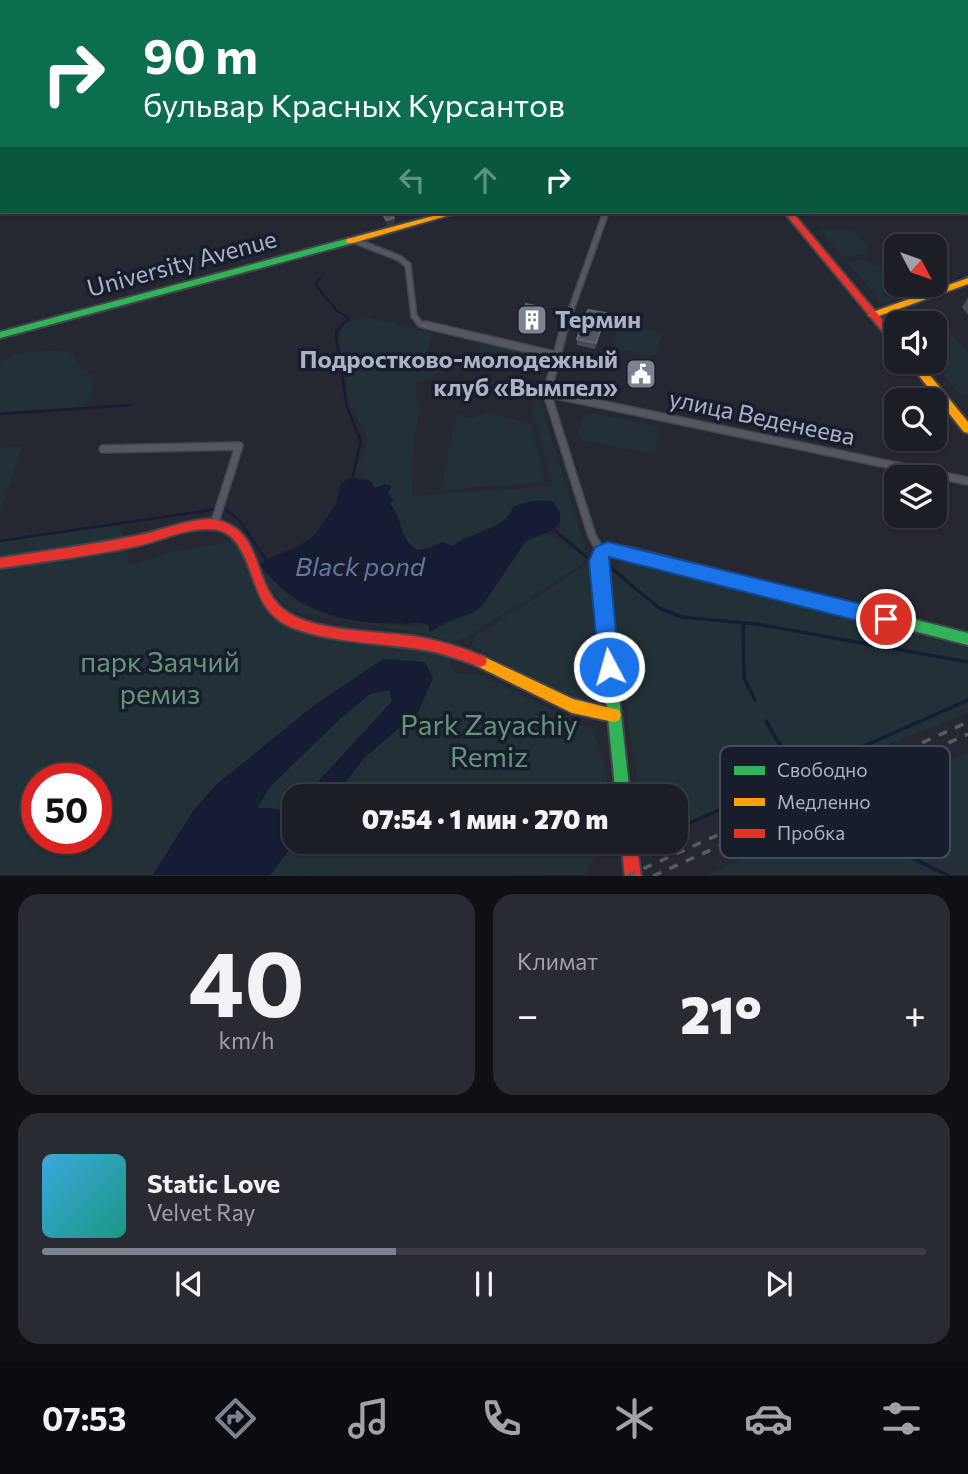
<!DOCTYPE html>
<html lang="ru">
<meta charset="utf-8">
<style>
body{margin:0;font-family:Commissioner,sans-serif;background:#292b32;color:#f1f3f6;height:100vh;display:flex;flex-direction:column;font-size:26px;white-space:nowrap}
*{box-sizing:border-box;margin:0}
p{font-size:23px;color:#a0a2a7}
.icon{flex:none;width:38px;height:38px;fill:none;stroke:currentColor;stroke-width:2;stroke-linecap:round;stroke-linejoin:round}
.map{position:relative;height:876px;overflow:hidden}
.drawer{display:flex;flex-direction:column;gap:18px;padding:18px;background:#0f1014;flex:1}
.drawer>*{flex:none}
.hud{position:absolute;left:0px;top:0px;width:970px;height:214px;box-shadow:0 2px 5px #0004,0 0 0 2px #3a3c42;background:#0b6e4f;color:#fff;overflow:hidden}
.needle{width:46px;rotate:131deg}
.fabs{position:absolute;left:884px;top:234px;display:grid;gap:14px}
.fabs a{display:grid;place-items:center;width:63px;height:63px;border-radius:14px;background:#1c1e25;box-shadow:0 2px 5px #0004,0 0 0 2px #3a3c42;font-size:35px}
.speed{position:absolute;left:21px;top:763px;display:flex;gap:14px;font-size:35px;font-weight:700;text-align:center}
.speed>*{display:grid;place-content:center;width:91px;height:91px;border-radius:50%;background:#1c1e25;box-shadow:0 2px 5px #0004,0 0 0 2px #3a3c42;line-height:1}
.speed .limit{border:10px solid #d22;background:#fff;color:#111}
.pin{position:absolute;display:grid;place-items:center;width:60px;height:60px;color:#fff;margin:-30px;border:4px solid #fff;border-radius:50%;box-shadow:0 2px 7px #0007}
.me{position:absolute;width:77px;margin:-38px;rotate:354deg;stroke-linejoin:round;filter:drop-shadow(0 0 5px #0008)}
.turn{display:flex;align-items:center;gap:24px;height:147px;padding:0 28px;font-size:32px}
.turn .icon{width:91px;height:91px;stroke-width:2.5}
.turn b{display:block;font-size:49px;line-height:60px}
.lanes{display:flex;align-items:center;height:66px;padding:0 28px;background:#0003;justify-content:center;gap:35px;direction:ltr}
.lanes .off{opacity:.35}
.big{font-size:52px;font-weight:800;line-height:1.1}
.drawer .tile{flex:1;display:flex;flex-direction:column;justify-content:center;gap:10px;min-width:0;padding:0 24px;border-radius:21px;background:#292b32}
.drawer .dial{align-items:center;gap:0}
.dial b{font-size:91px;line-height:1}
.song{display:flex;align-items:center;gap:21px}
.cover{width:84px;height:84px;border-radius:10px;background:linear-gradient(135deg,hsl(200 70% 55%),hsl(170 70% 35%))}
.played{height:7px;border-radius:4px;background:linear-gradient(90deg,#7d8291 40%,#3a3c42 40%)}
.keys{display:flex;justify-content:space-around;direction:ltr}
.heat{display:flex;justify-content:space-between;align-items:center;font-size:38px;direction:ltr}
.drawer .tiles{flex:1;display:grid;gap:18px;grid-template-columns:1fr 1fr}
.tile:last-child{grid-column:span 2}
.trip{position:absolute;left:282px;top:784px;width:406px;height:70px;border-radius:21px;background:#1c1e25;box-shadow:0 2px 5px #0004,0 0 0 2px #3a3c42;font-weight:800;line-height:70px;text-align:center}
.tab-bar{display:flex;height:112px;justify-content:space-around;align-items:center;background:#0b0c0f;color:#a0a2a7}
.tab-bar .icon{width:49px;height:49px}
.tab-bar .selected{color:#7d8291}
.tab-bar b{font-size:32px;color:#f1f3f6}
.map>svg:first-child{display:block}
.green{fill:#223137;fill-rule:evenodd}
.water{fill:#151c34}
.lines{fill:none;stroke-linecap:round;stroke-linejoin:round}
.stream-far2{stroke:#151c34;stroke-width:2}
.stream-far1{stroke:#151c34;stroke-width:2.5}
.stream{stroke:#151c34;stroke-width:3.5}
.street-far2-casing{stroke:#42454e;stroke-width:6}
.street-far1-casing{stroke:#42454e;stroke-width:8}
.street-casing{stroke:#42454e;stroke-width:10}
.fast-casing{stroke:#42454e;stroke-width:4}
.slow-casing{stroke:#42454e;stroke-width:4}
.jam-casing{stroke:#42454e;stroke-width:4}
.street-far2{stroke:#545660;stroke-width:4.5}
.street-far1{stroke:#545660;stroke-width:5}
.street{stroke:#545660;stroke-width:7}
.fast{fill:#30b455;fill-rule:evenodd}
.slow{fill:#ff9f0a;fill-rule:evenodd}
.jam{fill:#e5322d;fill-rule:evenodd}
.rail{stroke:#585b63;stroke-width:3.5;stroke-dasharray:9 9;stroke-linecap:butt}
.wall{fill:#474b54}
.shaded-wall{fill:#353841}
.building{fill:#525661;stroke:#606470;stroke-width:2}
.route{fill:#1a73e8;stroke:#114b97;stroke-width:2}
.labels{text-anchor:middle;stroke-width:7;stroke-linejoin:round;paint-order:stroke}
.street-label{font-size:24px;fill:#acb2c5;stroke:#181d2c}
.poi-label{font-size:24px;font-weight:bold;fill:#acb2c5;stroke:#181d2c;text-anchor:start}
.water-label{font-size:26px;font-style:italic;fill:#6376a6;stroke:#181d2c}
.near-park-label{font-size:28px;fill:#639676;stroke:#181d2c}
.key{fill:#181d2c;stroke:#444a5a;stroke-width:2}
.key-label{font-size:19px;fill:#acb2c5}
</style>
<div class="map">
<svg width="968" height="876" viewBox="0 0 968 876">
<rect width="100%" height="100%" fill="#252831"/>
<path class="green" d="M 851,229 L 870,248 L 866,248 L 866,254 L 843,257 L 819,230 Z
M 863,260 C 876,262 883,272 896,276 L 896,285 L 916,285 L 919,291 L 883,304 L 847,262 Z
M 916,307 L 950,332 L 968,352 L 968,395 L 961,396 L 932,362 L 934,362 L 934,324 L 899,324 L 893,316 Z
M 361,318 L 369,318 L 434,333 L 424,356 L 450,360 L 430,379 L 416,382 L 415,394 L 420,409 L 415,431 L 412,496 L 553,486 L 532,408 L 540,400 L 587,554 L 559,532 L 560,522 L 547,500 L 514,507 C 503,532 471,529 453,546 L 442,542 L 420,551 C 398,541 404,520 390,504 L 393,500 L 388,494 L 391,487 L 385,484 L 375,488 L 370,480 L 356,477 L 356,468 L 369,441 L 347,400 L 346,361 L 339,339 L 344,325 Z
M 620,323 L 662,333 L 654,356 L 613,348 Z
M 479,343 L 545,357 L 542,367 L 479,353 Z
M 70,352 L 78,365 L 95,377 L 90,399 L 77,408 L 0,411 L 0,363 C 14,350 51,350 70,352 Z
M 487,413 L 531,424 L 545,482 L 441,490 L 456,414 L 471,418 Z
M 591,413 L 653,425 L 660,431 L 655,450 L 649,453 L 585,441 L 578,435 L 584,417 Z
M 23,446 L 0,510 L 0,448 Z
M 120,526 L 129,565 L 176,551 L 233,541 L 241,549 L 258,597 L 280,624 L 319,636 L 417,648 L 448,656 L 454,673 L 479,675 L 592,729 L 607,775 L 607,796 L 335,796 L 364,758 L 418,712 L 417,661 L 383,659 L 316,704 L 217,784 L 193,811 L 153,875 L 0,875 L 0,539 ZM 37,779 L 96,779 L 96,838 L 37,838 Z
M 550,534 L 587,558 L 582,564 L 465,638 L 451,642 L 431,635 L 295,612 L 280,601 L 265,579 L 267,574 L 292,600 L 334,617 L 409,627 L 428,625 L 433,632 C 448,620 467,619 482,607 L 527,541 Z
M 626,560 L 968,648 L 968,713 L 676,827 L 676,796 L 640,796 L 606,575 L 616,564 Z
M 588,564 L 600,689 L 598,697 L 591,702 L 576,700 L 471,646 L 476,636 Z
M 389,690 L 393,701 L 305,796 L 294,796 L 294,805 L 285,812 L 272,808 L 257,808 L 270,787 L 342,717 L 370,694 Z
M 968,752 L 968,875 L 707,875 Z
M 295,842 L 601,842 L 586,875 L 270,876 Z"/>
<path class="water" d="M 351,478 L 371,481 L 375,488 L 385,484 L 391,486 L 388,494 L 393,500 L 390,504 C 404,519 397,536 417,550 L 431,548 L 442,542 L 453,546 C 470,531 505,531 513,507 C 525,502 542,498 554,502 L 560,513 L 560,522 L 554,530 L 526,540 L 481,607 C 467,618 445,618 433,631 L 430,631 L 428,624 L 416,622 L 405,625 L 402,623 C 344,626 296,611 260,565 L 269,558 L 297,547 L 314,536 L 336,504 L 341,483 Z
M 383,659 L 425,662 L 433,678 L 418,712 L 364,758 L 335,796 L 305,796 L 392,701 L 389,690 L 370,694 L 342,717 L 270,787 L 257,808 L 272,808 L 285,812 L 294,805 L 295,842 L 270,875 L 153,875 L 193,811 L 217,784 L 316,704 Z"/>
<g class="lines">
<path class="stream-far2" d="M 320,278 L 315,284 L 337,311 L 349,318 L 340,327
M 935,288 L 962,278"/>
<path class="stream-far1" d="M 342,325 L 337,330 L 336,337 L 347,407 L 361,441 L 352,479
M 0,414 L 132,405
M 552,528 L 586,557
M 0,541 L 224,508 L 240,521 L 266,560"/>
<path class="stream" d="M 610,567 L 659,608 L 682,617 L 756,624 L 968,662
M 743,623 L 744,678 L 755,700
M 766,721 L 788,759 L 802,773
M 676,829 L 968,700
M 896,850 L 949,876"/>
<g class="street-far2-casing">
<path id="street-far2" d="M 95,2 L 106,0
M 560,2 L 570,0"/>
</g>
<g class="street-far1-casing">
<path id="street-far1" d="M 353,240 L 399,258 L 408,265 L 414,316 L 420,324 L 434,327
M 565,327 L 606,212"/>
</g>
<g class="street-casing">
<path id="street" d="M 426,325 L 555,355
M 565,325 L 547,393 L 592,536 L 601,552
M 547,393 L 968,481
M 103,449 L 239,446 L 214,525"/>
</g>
<g class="fast-casing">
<path id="fast" d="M 17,0 L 29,0 L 25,2 L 12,2 Z
M 609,0 L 615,0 L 616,2 L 610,2 Z
M 350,238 L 353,239 L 353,243 L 0,338 L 0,332 Z
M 601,547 L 627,547 L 968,633 L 968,645 L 627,557 L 606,557 L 605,571 L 630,796 L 616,796 L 593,571 L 597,548 Z"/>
</g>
<g class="slow-casing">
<path id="slow" d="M 37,0 L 49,0 L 45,2 L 32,2 Z
M 448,212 L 460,212 L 353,243 L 347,243 L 346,241 L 347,239 Z
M 968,278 L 968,284 L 876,317 L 873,318 L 868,315 L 870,313 Z
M 908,362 L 919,362 L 968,422 L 968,433 L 964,432 Z
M 480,655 L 573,699 L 619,710 L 621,715 L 619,720 L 614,722 L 572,713 L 475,665 L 473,661 L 475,657 Z"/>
</g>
<g class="jam-casing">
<path id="jam" d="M 319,0 L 325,0 L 326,2 L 320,2 Z
M 678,0 L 684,0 L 684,2 L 678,2 Z
M 0,5 L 2,5 L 2,9 L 0,9 Z
M 784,212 L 792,212 L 896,336 L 896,345 L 893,344 Z
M 210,519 C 267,526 249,586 287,612 C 317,632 377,631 413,636 C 438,640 461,647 485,657 L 487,661 L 485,665 L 480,667 C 465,661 450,656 435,652 C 388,642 339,645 293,628 C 252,612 258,572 236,542 C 229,533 220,529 209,529 C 184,528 161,541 137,546 C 92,556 46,561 0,568 L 0,558 C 45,551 91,545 135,536 C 161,531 184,520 210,519 Z
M 621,842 L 636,842 L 641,876 L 625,876 Z"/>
</g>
<use href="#street-far2" class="street-far2"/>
<use href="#street-far1" class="street-far1"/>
<use href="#street" class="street"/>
<use href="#fast" class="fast"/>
<use href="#slow" class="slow"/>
<use href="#jam" class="jam"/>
<path class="rail" d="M 627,876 L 968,722
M 653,876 L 968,734"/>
</g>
<path class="wall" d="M 896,247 L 896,269 L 893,266 L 896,263 L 884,251 L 886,248 Z
M 968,297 L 968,315 L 962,307 Z
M 545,313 L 538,331 L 518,327 L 519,321 Z
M 606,313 L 595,349 L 577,345 L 577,339 Z
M 636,363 L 651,366 L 648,379 L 633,375 Z"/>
<path class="shaded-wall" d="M 394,218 L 395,224 L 387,226 L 386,220 Z
M 545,308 L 545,313 L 538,331 L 539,325 Z"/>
<path class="building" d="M 382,212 L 391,212 L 394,218 L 386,220 Z
M 905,245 L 907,247 L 896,247 L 896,259 L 886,248 Z
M 526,304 L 545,308 L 539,325 L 519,321 Z
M 588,310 L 606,313 L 596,343 L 577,339 Z
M 636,363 L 651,366 L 649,373 L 634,370 Z"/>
<path class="route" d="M 608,542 L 886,610 L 892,613 L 895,619 L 892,625 L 886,628 L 609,557 L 619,667 L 616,674 L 609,677 L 602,674 L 599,667 L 589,561 L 595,547 Z"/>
<defs>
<g id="building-square" transform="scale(1.575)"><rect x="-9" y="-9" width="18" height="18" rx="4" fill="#7d8291" stroke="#181d2c"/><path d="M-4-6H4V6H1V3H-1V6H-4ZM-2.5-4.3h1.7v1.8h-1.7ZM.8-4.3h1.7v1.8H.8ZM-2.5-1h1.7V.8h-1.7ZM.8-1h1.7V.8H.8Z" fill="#fff"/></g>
<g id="civic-square" transform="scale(1.575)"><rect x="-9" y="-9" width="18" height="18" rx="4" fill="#7d8291" stroke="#181d2c"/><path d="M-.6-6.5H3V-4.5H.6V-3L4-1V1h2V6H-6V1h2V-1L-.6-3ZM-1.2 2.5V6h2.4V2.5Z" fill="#fff"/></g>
</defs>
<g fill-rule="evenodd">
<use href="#building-square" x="532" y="320"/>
<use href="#civic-square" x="641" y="374"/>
</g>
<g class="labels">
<g class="street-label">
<text transform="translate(182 264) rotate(-15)" y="8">University Avenue</text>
<text transform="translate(762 418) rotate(12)" y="8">улица Веденеева</text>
</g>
<g class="poi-label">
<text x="555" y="328">Термин</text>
<text x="618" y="368" text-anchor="end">Подростково-молодежный<tspan x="618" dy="28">клуб «Вымпел»</tspan></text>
</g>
<g class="water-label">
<text x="360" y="576">Black pond</text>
</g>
<g class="near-park-label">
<text x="160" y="672">парк Заячий<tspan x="160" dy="32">ремиз</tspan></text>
<text x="489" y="735">Park Zayachiy<tspan x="489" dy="32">Remiz</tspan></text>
</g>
</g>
<rect x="720" y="746" width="230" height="112" rx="10" class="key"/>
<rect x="734" y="766" width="31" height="9" fill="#30b455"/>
<rect x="734" y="798" width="31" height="8" fill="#ff9f0a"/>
<rect x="734" y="829" width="31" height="9" fill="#e5322d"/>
<g class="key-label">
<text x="777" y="777">Свободно</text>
<text x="777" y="809">Медленно</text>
<text x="777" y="840">Пробка</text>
</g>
</svg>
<div class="fabs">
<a><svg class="needle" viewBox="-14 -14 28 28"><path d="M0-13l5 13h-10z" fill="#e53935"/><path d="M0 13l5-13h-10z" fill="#a0a2a7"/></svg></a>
<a><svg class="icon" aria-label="sound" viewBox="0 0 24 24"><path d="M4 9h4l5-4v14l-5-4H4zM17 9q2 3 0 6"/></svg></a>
<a><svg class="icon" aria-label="search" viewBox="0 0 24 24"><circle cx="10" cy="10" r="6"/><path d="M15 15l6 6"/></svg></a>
<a><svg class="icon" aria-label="layers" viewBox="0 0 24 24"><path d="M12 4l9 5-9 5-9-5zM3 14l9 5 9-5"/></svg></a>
</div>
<div class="speed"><div class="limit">50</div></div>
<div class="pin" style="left:886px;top:619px;background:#d93025"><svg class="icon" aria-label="arrive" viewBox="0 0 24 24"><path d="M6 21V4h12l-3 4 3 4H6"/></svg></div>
<svg class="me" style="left:609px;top:667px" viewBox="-20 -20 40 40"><circle r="17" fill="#1a73e8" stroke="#fff" stroke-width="3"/><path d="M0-11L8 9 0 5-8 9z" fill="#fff"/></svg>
<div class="trip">07:54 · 1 мин · 270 m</div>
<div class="hud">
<div class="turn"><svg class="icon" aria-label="right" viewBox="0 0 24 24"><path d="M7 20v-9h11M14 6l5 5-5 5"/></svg><div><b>90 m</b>бульвар Красных Курсантов</div></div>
<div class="lanes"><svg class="icon off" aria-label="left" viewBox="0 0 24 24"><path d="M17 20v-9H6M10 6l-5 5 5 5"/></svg><svg class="icon off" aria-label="ahead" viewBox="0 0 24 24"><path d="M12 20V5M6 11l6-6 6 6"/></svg><svg class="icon" aria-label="right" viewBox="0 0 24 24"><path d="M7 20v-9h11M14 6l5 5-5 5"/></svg></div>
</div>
</div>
<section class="drawer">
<div class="tiles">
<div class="tile dial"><b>40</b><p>km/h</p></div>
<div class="tile"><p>Климат</p>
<div class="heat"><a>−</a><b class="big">21°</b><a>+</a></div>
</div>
<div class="tile">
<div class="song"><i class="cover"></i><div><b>Static Love</b><p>Velvet Ray</p></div></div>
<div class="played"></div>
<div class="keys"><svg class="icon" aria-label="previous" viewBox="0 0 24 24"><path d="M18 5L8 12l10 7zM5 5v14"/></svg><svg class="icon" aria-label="pause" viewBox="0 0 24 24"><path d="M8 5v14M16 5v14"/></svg><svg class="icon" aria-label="next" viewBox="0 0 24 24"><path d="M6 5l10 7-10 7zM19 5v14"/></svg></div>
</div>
</div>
</section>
<nav class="tab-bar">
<b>07:53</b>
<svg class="icon selected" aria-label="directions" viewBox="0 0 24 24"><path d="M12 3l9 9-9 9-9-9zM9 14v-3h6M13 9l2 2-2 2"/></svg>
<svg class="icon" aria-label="music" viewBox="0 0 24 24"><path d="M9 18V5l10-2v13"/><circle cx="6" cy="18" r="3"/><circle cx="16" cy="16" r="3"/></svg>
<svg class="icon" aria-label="phone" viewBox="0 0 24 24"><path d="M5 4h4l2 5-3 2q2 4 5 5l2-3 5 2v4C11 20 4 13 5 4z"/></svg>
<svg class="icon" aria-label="climate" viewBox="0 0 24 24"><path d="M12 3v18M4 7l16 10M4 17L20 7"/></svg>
<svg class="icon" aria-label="car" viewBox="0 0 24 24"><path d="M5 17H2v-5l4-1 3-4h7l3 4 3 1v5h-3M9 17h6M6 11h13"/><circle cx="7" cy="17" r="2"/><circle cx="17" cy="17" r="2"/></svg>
<svg class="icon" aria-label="filters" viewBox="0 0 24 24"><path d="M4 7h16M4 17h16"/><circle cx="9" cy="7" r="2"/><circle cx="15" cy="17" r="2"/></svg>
</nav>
